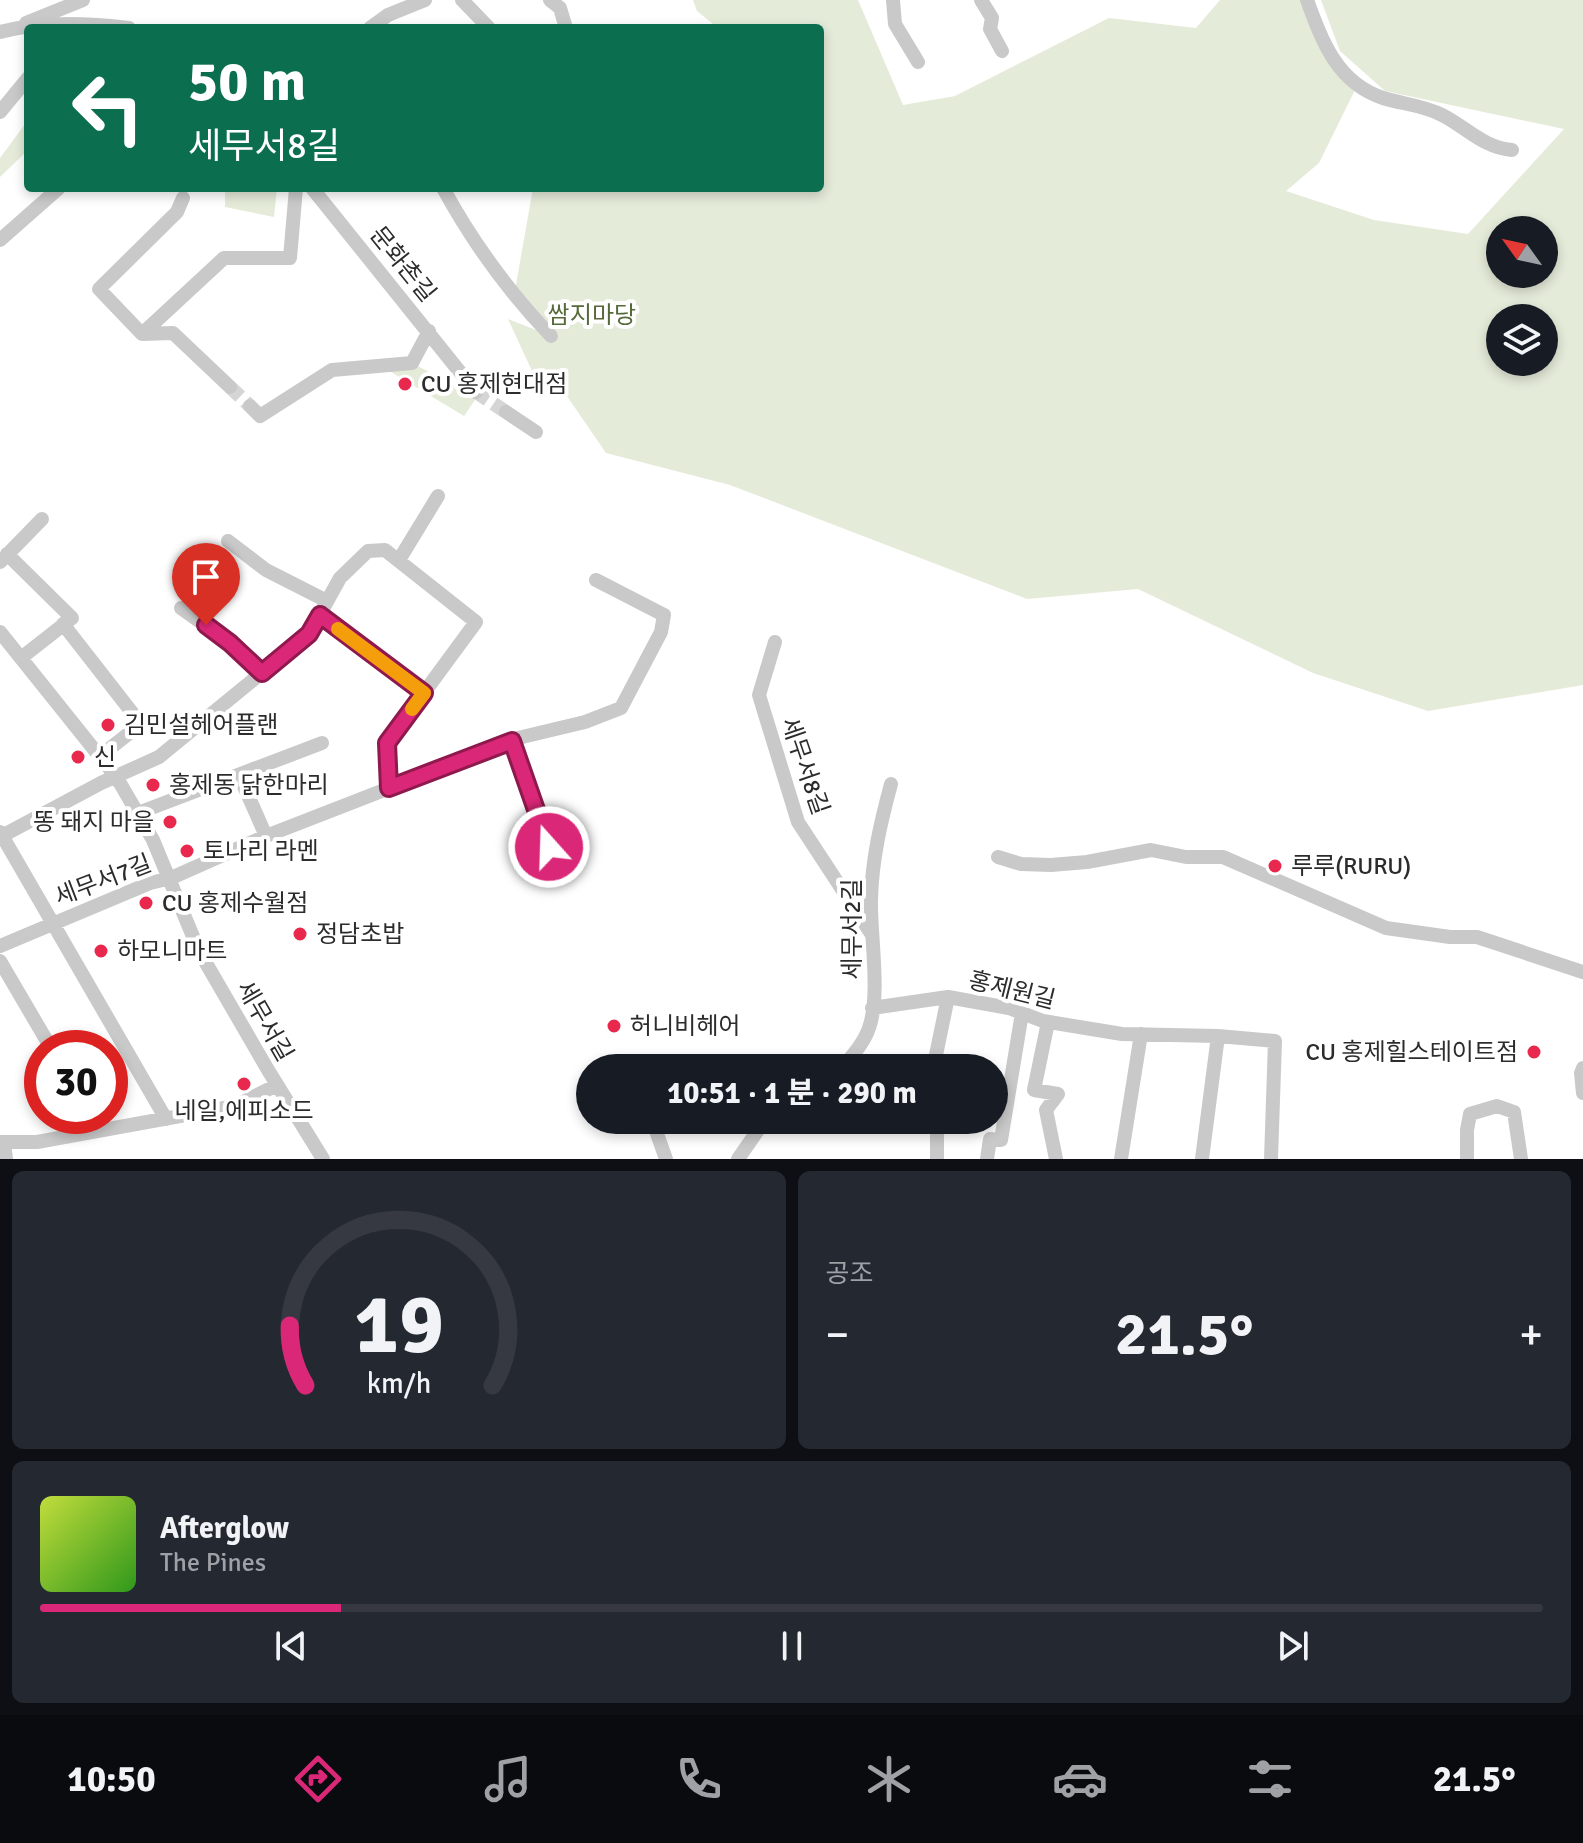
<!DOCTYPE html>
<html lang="ko">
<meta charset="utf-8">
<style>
body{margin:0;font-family:Signika,"Noto Sans KR",sans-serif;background:#242831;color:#f1f3f6;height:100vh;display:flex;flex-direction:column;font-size:30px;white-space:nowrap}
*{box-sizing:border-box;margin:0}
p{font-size:26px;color:#9ea1a6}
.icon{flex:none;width:44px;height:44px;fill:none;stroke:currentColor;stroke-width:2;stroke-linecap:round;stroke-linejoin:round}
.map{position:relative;height:1159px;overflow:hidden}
.details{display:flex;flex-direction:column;gap:12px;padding:12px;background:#0d0f14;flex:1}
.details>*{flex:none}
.banner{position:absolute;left:24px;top:24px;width:800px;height:168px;border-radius:8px;box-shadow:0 4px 12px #0003;background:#0b6e4f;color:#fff;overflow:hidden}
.needle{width:52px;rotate:303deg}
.fabs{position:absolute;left:1486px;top:216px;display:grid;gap:16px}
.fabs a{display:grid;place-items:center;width:72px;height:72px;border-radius:50%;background:#171b24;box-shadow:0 4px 12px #0003;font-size:40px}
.speed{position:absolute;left:24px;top:1030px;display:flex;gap:16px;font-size:40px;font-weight:700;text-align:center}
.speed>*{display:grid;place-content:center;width:104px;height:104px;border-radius:50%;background:#171b24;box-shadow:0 4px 12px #0003;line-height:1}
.speed .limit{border:12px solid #d22;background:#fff;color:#111}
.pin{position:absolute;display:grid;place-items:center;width:68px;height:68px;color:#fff;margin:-82px -34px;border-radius:50% 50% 50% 0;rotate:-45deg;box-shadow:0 0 8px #0007}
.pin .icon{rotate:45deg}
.me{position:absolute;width:88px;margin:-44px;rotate:340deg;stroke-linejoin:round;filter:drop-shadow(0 0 6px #0008)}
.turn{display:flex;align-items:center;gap:28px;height:168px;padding:0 32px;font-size:36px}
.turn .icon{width:104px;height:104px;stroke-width:2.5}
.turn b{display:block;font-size:56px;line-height:68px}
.big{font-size:60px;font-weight:700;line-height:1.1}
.details .card{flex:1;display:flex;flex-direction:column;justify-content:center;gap:12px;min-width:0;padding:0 28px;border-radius:12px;background:#242831}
.details .dial{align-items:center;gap:0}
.dial svg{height:208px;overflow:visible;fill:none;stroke:#363941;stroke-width:7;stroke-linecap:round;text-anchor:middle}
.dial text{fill:#f1f3f6;stroke:none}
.song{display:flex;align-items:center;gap:24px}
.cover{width:96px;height:96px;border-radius:12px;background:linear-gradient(135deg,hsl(70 70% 55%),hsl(110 70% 35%))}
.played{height:8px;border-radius:4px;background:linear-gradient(90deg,#db2777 20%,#363941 20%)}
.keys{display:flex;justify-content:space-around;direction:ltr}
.heat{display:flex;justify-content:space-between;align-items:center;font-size:44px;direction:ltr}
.details .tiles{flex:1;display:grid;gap:12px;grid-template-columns:1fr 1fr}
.card:last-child{grid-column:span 2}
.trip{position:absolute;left:576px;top:1054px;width:432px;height:80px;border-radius:40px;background:#171b24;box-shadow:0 4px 12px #0003;font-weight:700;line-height:80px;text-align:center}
.menu{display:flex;height:128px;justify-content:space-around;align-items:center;background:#090b0e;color:#9ea1a6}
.menu .icon{width:56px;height:56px}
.menu .current{color:#db2777}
.menu b{font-size:36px;color:#f1f3f6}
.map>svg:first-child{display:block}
.green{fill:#e5ebd9;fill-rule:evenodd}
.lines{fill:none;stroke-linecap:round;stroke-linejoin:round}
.minor-tunnel{stroke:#d5d5d5;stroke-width:14;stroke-dasharray:14 7;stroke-linecap:butt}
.minor{stroke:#c9c9c9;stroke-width:14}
.route-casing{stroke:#8e194d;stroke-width:20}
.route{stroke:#db2777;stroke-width:14}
.slow{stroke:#f59e0b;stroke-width:14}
.poi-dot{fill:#e9284d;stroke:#fff;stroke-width:3}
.labels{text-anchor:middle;stroke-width:8;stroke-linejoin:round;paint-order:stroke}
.street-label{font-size:24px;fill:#2c2c2c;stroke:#fff}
.park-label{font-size:24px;fill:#556939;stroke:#fff}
.poi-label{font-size:24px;fill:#2c2c2c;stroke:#fff;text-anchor:start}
</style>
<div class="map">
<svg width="1583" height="1159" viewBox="0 0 1583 1159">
<rect width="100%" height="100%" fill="#fff"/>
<path class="green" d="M 693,0 L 858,0 L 903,105 L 955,96 L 1109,18 L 1196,28 L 1220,0 L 1303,0 L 1356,88 L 1319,163 L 1286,191 L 1374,220 L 1468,234 L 1564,129 L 1385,91 L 1340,51 L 1321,0 L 1583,0 L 1583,685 L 1428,711 L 1313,673 L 1138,589 L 1027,599 L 730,485 L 606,453 L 562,389 L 532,371 L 508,319 L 549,335 L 514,296 L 533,188 L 820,188 L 820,28 L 718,28 L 697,11 ZM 1500,230 L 1544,230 L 1544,274 L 1500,274 ZM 1500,318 L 1544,318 L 1544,362 L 1500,362 Z
M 28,120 L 28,150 L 0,177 L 0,158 Z
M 225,188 L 277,188 L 274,217 L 225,207 Z
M 412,363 L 458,387 L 479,394 L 464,416 L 386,369 Z"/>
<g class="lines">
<path class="minor-tunnel" d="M 230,387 L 250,406
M 476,392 L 506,412"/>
<path class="minor" d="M 462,0 L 489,28
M 550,0 L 560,8 L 566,28
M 893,0 L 895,24 L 918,62
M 981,0 L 992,18 L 990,29 L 1002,51
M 1307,0 C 1322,41 1337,83 1383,98 C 1402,104 1423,105 1442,115 C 1466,127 1484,148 1512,150
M 26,23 L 83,0
M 370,28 L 388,15 L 425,0
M 0,32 C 41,21 87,23 129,28
M 0,112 L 28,78
M 312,188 L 476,392
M 443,188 C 473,243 508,291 551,336
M 183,198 L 177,212 L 99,289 L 142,334 L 224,258 L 290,258 L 296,188
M 0,240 L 59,188
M 142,334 L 173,333 L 230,387
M 250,406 L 260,416 L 332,370 L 412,363 L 429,331
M 506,412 L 536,432
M 228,541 L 266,570 L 327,601
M 7,554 L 72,618 L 21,658
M 399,560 L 438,496
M 0,562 L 42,519
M 181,608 L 230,643 L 262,673
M 320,615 L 424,693
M 63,624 L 141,724 L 100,756
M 0,632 L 117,778 L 153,840 L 199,951 L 268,1070 L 323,1159
M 775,642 L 759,695 L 798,822 L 872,935
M 512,741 L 549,847
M 239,775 L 266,836
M 138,813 L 322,743
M 0,832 L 166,1119
M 0,837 L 101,783 L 159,757 L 309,634 L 340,578 L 368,551 L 385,550 L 476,622 L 387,743 L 389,788
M 998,857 L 1021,864 L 1051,865 L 1087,862 L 1151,850 L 1186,857 L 1223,857 L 1386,928 L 1450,937 L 1477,937 L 1583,972
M 0,946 L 150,883 L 171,878 L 266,836 L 518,738 L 585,722 L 621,708 L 661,632 L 664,615 L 596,580
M 0,961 L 51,1048
M 872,1008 L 948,997 L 1009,1008 L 1043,1021 L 1122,1034 L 1218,1036 L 1275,1041 L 1271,1159
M 1048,1022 L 1034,1090 L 1058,1094 L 1046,1110 L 1056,1159
M 842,1068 C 852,1056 864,1043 869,1028 C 881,994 870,935 871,899 C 872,859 881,821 891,784
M 936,1068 L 936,1055 L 948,997
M 1583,1068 L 1581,1073 L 1583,1093
M 937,1120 L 937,1159
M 655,1128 L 666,1159
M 0,1142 L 37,1142 L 235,1106 L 277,1085
M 4,1142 L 6,1159
M 738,1159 L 765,1120
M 987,1159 L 990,1139 L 1001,1140 L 1022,1013
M 1121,1159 L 1141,1034
M 1202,1159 L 1218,1036
M 1467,1159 L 1467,1130 L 1470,1114 L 1497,1106 L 1514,1112 L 1521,1159"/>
</g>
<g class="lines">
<g class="route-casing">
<path id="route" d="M 206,625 L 230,643 L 262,673 L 309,634 L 320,615 L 424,693 L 387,743 L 389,788 L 512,741 L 549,847"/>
</g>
<use href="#route" class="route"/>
<path class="slow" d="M 338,629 L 424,693 L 412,709"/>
</g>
<g class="poi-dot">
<circle cx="405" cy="384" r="8"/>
<circle cx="108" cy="725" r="8"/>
<circle cx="78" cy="757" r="8"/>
<circle cx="153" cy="785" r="8"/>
<circle cx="170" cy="822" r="8"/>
<circle cx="187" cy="851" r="8"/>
<circle cx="1275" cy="866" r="8"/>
<circle cx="146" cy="903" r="8"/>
<circle cx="300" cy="934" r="8"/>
<circle cx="101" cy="951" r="8"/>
<circle cx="614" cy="1026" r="8"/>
<circle cx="1534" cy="1052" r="8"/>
<circle cx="244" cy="1084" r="8"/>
</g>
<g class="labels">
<g class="street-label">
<text transform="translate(403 264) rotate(51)" y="8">문화촌길</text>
<text transform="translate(805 766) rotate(71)" y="8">세무서8길</text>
<text transform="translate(103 880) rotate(-21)" y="8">세무서7길</text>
<text transform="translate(852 929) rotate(-90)" y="8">세무서2길</text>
<text transform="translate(1012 990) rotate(14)" y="8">홍제원길</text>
<text transform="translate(265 1021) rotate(60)" y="8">세무서길</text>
</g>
<g class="park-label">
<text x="592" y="323">쌈지마당</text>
</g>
<g class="poi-label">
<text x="421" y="392">CU 홍제현대점</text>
<text x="124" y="733">김민설헤어플랜</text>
<text x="94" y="765">신</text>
<text x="169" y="793">홍제동 닭한마리</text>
<text x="154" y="830" text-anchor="end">똥 돼지 마을</text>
<text x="203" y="859">토나리 라멘</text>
<text x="1291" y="874">루루(RURU)</text>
<text x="162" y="911">CU 홍제수월점</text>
<text x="316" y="942">정담초밥</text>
<text x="117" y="959">하모니마트</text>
<text x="630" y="1034">허니비헤어</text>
<text x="1518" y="1060" text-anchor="end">CU 홍제힐스테이트점</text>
<text x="244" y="1119" text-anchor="middle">네일,에피소드</text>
</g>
</g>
</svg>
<div class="fabs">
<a><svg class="needle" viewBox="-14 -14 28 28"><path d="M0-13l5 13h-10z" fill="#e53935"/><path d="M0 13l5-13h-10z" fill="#9ea1a6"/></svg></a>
<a><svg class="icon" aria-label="layers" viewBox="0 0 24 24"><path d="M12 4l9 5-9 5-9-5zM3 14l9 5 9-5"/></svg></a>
</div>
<div class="speed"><div class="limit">30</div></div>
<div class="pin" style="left:206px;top:625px;background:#d93025"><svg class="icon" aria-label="arrive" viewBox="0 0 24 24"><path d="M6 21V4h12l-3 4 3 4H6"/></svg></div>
<svg class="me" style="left:549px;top:847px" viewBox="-20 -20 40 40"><circle r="17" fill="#db2777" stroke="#fff" stroke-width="3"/><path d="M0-11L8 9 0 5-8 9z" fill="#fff"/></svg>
<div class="trip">10:51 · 1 분 · 290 m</div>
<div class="banner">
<div class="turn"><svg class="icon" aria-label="left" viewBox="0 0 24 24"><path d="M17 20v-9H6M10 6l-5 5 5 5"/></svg><div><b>50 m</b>세무서8길</div></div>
</div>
</div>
<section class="details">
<div class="tiles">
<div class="card dial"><svg viewBox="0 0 100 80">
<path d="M14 69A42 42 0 1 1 86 69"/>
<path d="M14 69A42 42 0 0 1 8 46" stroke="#db2777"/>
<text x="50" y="56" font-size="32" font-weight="700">19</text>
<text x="50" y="72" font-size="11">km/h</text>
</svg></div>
<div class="card"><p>공조</p>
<div class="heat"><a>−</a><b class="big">21.5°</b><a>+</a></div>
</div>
<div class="card">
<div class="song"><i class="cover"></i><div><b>Afterglow</b><p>The Pines</p></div></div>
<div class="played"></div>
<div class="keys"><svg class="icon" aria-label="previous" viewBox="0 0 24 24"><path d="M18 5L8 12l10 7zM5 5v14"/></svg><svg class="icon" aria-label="pause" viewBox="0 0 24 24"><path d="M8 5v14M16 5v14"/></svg><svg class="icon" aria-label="next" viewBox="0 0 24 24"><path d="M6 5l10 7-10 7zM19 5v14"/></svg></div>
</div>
</div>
</section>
<nav class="menu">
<b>10:50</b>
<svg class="icon current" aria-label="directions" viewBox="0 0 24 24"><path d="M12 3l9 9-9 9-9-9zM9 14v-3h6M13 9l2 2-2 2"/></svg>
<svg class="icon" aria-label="music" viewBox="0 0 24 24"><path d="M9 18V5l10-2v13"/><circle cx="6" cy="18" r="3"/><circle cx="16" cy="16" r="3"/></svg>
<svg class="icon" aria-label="phone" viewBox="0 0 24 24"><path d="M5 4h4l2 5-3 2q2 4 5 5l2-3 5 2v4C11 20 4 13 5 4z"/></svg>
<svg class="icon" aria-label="climate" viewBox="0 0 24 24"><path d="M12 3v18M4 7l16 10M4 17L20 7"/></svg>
<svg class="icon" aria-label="car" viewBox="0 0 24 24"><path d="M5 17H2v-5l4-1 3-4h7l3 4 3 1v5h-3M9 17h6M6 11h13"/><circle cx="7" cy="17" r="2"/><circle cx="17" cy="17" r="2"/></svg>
<svg class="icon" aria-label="filters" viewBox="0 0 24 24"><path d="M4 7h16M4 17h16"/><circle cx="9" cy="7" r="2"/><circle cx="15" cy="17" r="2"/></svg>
<b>21.5°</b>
</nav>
